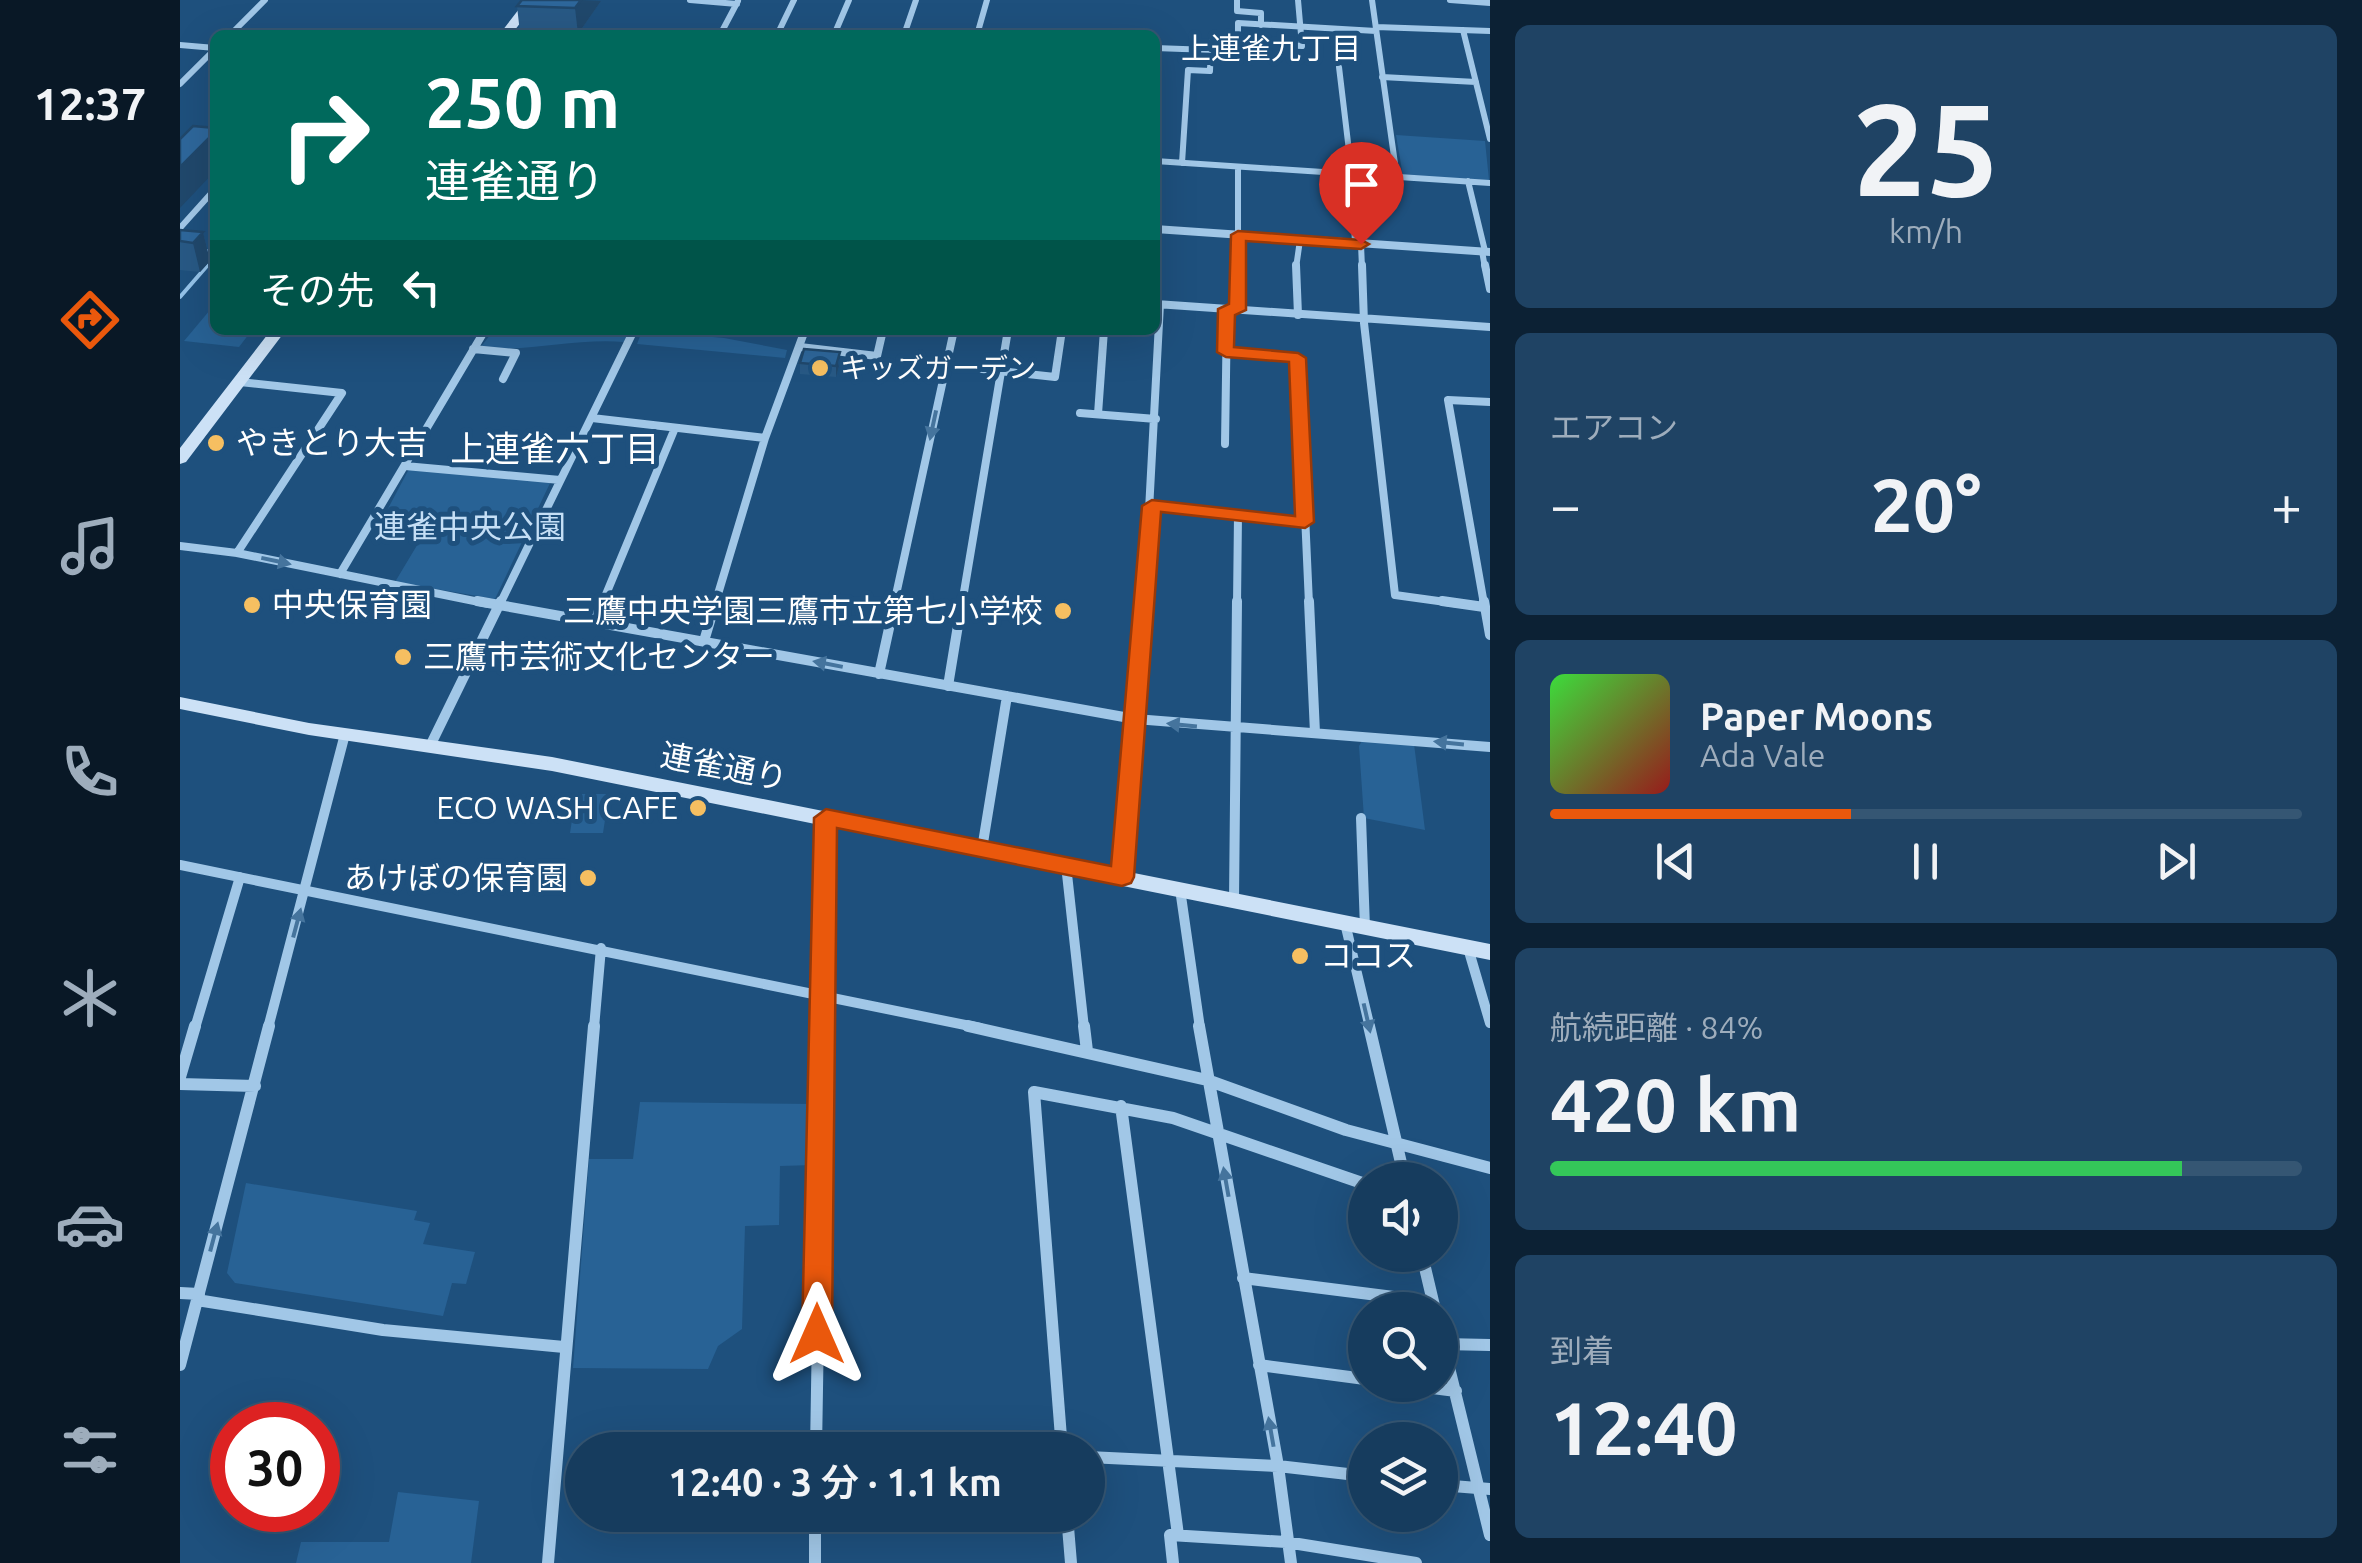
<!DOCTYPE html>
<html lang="ja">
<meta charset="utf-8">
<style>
body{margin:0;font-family:Ubuntu,"Noto Sans JP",sans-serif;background:#1f4364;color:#f1f3f6;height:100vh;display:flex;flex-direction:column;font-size:38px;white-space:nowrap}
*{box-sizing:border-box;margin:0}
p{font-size:32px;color:#9eadbc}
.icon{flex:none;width:55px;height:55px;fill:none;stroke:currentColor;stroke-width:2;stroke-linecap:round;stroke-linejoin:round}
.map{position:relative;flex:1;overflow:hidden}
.side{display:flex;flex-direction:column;gap:25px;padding:25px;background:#0c2134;width:872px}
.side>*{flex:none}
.top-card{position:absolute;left:30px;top:30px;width:950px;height:305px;border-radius:15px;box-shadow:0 10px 40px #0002,0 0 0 2px #355673;background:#00695c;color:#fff;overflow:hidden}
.buttons{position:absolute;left:1168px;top:1162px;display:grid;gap:20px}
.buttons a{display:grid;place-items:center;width:110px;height:110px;border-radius:50%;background:#163c5e;box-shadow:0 10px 40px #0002,0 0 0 2px #355673;font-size:50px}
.speed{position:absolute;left:30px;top:1402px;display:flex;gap:20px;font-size:50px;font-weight:700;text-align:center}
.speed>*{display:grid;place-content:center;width:130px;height:130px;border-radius:50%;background:#163c5e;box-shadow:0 10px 40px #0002,0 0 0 2px #355673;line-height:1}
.speed .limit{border:15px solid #d22;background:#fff;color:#111}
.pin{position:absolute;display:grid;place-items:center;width:85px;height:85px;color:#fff;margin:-102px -42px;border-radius:50% 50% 50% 0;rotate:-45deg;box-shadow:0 0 10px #0007}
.pin .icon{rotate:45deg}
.me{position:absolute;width:110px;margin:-55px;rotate:0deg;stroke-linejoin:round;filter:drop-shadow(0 0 8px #0008)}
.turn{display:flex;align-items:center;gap:35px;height:210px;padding:0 50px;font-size:45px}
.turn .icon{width:130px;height:130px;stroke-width:2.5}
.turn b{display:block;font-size:70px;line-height:85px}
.then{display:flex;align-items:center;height:95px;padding:0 50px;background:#0003;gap:20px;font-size:38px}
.big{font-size:75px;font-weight:600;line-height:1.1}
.side .tile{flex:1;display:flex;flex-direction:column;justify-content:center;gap:15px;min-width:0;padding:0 35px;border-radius:15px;background:#1f4364}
.side .dial{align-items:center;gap:0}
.dial b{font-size:130px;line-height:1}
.song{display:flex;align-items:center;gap:30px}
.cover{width:120px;height:120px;border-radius:15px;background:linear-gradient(135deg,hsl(120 70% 55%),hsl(0 70% 35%))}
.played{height:10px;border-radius:5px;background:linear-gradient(90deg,#ea580c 40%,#355673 40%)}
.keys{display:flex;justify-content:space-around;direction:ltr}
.heat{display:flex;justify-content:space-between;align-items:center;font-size:55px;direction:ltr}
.charge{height:15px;border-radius:8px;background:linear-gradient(90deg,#34c759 84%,#355673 0)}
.trip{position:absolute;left:385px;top:1432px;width:540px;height:100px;border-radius:50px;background:#163c5e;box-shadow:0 10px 40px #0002,0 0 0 2px #355673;font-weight:600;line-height:100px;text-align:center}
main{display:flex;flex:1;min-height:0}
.dock{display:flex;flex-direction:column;width:180px;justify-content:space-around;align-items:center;background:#091826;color:#9eadbc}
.dock .icon{width:70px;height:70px}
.dock .current{color:#ea580c}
.dock b{font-size:45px;color:#f1f3f6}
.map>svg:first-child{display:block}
.green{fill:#286295}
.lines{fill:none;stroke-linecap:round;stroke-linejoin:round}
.stream{stroke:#95c3e9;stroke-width:4}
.minor-far3{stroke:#a1c7e7;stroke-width:6}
.minor-far2{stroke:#a1c7e7;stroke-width:8}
.minor-far1{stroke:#a1c7e7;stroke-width:10}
.minor{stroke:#a1c7e7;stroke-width:12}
.tertiary{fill:#a1c7e7;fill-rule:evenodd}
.secondary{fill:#cce1f6;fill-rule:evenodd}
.wall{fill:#285985}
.shaded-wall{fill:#20486c}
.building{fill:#2e679b;stroke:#20486c;stroke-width:2.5}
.oneway{fill:#45749d}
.route{fill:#ea580c;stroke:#983908;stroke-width:2.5}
.poi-dot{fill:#f6bf61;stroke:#1e507d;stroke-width:4}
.labels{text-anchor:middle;stroke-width:10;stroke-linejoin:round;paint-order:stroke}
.far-poi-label{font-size:28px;fill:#fff;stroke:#1e507d;text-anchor:start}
.far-neighbourhood-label{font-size:30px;fill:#fff;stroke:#1e507d}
.poi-label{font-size:32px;fill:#fff;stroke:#1e507d;text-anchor:start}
.park-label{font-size:32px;fill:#c5dff6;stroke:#1e507d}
.street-label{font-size:32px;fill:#fff;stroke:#1e507d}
.neighbourhood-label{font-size:35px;fill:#fff;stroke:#1e507d}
</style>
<main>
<nav class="dock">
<b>12:37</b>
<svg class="icon current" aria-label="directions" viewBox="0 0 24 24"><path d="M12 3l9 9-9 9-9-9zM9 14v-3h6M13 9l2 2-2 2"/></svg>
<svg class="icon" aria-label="music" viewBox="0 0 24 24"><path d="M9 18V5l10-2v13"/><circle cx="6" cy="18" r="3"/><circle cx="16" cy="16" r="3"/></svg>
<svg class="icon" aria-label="phone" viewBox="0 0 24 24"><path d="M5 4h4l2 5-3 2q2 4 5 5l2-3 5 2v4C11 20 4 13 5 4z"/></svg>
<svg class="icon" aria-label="climate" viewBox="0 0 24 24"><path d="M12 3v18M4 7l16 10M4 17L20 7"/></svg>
<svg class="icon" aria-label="car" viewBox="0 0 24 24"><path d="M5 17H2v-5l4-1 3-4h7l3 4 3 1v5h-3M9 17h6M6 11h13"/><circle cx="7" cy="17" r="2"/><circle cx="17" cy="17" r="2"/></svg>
<svg class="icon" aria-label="filters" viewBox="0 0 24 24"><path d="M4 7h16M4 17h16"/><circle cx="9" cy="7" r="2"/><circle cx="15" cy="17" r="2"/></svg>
</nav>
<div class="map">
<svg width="1310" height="1563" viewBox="0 0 1310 1563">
<rect width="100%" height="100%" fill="#1e507d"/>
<path class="green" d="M 1216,135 L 1305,141 L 1309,180 L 1223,176 Z
M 35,304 L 35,330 L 72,330 L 59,347 L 4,341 Z
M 314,330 L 442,330 L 449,331 L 444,342 C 396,338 348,352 300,348 Z
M 462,331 L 544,338 L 607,350 L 605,358 L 457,344 Z
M 229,469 L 371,481 L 315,599 L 215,582 L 239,542 L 195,533 Z
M 1182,741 L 1234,744 L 1245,830 L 1184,818 L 1179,746 Z
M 396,794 L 429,794 L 423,833 L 390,833 Z
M 460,1102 L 633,1104 L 633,1165 L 600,1166 L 599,1225 L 565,1226 L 562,1329 L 538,1346 L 528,1369 L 393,1368 L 409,1159 L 453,1159 Z
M 66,1183 L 237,1211 L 234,1220 L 250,1223 L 243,1244 L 295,1252 L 286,1284 L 272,1283 L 263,1316 L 55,1283 L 47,1273 Z
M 218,1492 L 299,1501 L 291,1563 L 116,1563 L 121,1542 L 209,1542 Z"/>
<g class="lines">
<path class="stream" d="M 0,297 L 33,259 L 23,256"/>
<path class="minor-far3" d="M 510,0 L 557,4
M 1057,0 L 1057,11 L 1081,13 L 1081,25
M 1192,0 L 1217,178
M 1270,0 L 1310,3
M 1196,27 L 1310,31
M 1283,30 L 1310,139
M 52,33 L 85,35
M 50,35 L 85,0
M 540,35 L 558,1
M 597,35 L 614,0
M 654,35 L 669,0
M 724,35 L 736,0
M 797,35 L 807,0
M 1058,43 L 1122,46 L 1118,0
M 0,45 L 35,48
M 975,48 L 1030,50
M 1159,67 L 1172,176 L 1175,244
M 1202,77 L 1296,82
M 0,84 L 35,49
M 975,161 L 1310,183
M 1002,163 L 1008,70 L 1030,71 L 1031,42 L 1058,43 L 1058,23 L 1196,31
M 1058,168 L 1058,268
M 1288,181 L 1305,251
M 0,228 L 35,189
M 1181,244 L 1182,268
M 0,250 L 35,253
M 1302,251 L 1305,268
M 1116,268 L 1120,240"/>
<path class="minor-far2" d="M 1058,265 L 1058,310
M 1116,265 L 1118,315
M 1182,265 L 1184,323 L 1215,595 L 1280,604
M 1305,265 L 1310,289
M 976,304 L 1310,327
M 620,347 L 697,356 L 703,330
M 293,349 L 336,353 L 323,379
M 1046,352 L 1118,358 L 1129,604
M 766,365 L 875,377 L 882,330
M 900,413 L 976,419
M 918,414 L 924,330
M 412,418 L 585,438
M 1045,444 L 1047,309
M 225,466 L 380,480
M 971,505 L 1125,523
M 0,546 L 57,553 L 309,604
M 57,553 L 162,393 L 60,382
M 160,574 L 305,330
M 320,604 L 454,330
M 422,604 L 495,428
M 535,604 L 585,438 L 625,330
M 714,604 L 774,330
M 782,604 L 828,330
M 964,604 L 980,304
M 1057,604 L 1058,515
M 1304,604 L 1268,400 L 1310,402"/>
<path class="minor-far1" d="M 297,601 L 955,719 L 1310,747
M 1129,601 L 1135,733
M 1262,601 L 1304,607
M 1304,601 L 1310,635
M 414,622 L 423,601
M 524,641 L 536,601
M 699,674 L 715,601
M 768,686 L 782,601
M 251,744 L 321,601
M 1181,818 L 1185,928
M 802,849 L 827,696
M 0,865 L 800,1028
M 886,865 L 904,1028
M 943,877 L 964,601
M 1000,889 L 1020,1028
M 1054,900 L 1057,601
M 1165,923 L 1190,1028
M 1288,948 L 1310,1023
M 15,1028 L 60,877
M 88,1028 L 165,734
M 414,1028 L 421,948
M 643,1028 L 646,817"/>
<path class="minor" d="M 788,1026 L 1027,1080 L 1166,1130 L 1310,1168
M 904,1026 L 907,1051
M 1019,1026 L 1098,1466 L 1111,1563
M 1189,1026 L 1225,1180
M 0,1077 L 15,1026
M 0,1084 L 75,1086
M 941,1106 L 998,1535
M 1242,1255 L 1255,1310
M 1063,1278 L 1253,1302
M 0,1293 L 19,1294 L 17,1300 L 203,1330 L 384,1347
M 1260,1331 L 1310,1535
M 1263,1344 L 1310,1345
M 0,1365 L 89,1026
M 1079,1365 L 1185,1379
M 1229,1385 L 1276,1391
M 636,1450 L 643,1026
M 882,1450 L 854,1092 L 993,1118 L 1185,1184
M 908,1457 L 1098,1466 L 1185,1476
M 1260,1485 L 1310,1489
M 635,1515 L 635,1563
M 887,1515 L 891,1563
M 368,1563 L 414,1026
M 993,1563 L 990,1535 L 1106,1542 L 1236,1563"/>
<path class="tertiary" d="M 975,225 L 1310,248 L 1310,256 L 975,233 Z"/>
<path class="secondary" d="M 346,0 L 358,0 L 331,35 L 319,35 Z
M 91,330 L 106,330 L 6,462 L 0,464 L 0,448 Z
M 0,697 L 129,723 L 372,757 L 1310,944 L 1310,960 L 372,771 L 129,735 L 0,709 Z"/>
</g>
<path class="wall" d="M 421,1 L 398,34 L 340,33 L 337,6 Z
M 0,230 L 23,232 L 30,261 L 20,272 L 0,270 Z
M 660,352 L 660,363 L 656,377 L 620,374 L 620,363 Z"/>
<path class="shaded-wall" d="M 401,0 L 421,1 L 398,34 L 395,8 Z
M 35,132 L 35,171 L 0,208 L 0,167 Z
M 23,232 L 30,261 L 20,272 L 13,243 Z
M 660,352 L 660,363 L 656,377 L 656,366 Z"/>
<path class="building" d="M 342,0 L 401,0 L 395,8 L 337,6 Z
M 13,126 L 35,128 L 35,132 L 0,167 L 0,139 Z
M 0,230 L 23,232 L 13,243 L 0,241 Z
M 624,349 L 660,352 L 656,366 L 620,363 Z"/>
<defs><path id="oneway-solid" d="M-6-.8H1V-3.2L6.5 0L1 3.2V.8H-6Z" transform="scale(2.5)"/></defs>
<g class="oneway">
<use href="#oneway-solid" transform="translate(753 425) rotate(102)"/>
<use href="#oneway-solid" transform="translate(96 561) rotate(12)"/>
<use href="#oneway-solid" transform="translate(648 664) rotate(-169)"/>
<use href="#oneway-solid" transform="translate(1002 725) rotate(-174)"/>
<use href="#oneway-solid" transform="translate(1269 743) rotate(-174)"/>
<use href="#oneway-solid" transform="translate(117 923) rotate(-75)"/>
<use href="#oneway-solid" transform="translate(1187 1018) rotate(77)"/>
<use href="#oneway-solid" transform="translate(1046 1182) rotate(-100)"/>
<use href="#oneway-solid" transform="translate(34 1237) rotate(-75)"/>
<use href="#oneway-solid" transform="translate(1091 1432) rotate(-100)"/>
</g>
<path class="route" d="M 1058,231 L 1181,240 L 1189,244 L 1181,249 L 1066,241 L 1066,310 L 1055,315 L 1054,347 L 1118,353 L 1126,358 L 1134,522 L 1125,528 L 981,512 L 954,877 L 951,883 L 942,886 L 657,828 L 652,1334 L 647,1344 L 637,1348 L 626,1344 L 622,1334 L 634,818 L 646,809 L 931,866 L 962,506 L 972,500 L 1115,516 L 1109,362 L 1046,357 L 1037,352 L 1038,309 L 1049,304 L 1051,235 Z"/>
<g class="poi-dot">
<circle cx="640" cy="368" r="10"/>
<circle cx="36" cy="443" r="10"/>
<circle cx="72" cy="605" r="10"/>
<circle cx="883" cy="611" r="10"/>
<circle cx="223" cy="657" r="10"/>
<circle cx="518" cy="808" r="10"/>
<circle cx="408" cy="878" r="10"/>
<circle cx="1120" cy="956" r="10"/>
</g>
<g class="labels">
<g class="far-poi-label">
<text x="660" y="378">キッズガーデン</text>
</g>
<g class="far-neighbourhood-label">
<text x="1091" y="59">上連雀九丁目</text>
</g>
<g class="poi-label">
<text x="56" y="454">やきとり大吉</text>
<text x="92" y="616">中央保育園</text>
<text x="863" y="622" text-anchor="end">三鷹中央学園三鷹市立第七小学校</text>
<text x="243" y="668">三鷹市芸術文化センター</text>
<text x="498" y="819" text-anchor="end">ECO WASH CAFE</text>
<text x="388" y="889" text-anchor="end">あけぼの保育園</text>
<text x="1140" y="967">ココス</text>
</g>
<g class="park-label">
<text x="290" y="538">連雀中央公園</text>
</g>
<g class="street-label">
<text transform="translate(544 767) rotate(11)" y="11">連雀通り</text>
</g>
<g class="neighbourhood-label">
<text x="375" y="461">上連雀六丁目</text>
</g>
</g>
</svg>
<div class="buttons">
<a><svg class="icon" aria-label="sound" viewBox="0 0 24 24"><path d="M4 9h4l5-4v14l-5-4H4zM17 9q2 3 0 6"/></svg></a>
<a><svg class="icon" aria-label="search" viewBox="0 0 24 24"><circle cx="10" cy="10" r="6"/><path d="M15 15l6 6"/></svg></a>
<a><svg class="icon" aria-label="layers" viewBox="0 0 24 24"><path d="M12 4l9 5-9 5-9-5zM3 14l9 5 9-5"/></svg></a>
</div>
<div class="speed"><div class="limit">30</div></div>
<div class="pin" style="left:1181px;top:244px;background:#d93025"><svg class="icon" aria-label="arrive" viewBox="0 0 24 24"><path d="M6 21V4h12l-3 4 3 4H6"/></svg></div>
<svg class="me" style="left:637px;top:1334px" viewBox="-20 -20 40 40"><path d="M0-17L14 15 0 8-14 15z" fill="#ea580c" stroke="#fff" stroke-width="4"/></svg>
<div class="trip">12:40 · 3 分 · 1.1 km</div>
<div class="top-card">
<div class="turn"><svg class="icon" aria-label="right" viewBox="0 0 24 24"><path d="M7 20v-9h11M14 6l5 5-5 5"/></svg><div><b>250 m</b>連雀通り</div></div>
<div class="then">その先<svg class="icon" aria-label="left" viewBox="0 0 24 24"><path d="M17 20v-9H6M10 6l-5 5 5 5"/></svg></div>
</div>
</div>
<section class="side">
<div class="tile dial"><b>25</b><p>km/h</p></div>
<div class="tile"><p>エアコン</p>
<div class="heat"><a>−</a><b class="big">20°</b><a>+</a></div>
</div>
<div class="tile">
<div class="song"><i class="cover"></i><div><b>Paper Moons</b><p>Ada Vale</p></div></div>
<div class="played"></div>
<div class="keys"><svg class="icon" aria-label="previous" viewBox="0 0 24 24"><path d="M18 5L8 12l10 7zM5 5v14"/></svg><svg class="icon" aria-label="pause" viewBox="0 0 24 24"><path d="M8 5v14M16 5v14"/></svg><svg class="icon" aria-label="next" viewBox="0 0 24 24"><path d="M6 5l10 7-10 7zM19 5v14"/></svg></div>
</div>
<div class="tile"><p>航続距離 · 84%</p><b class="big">420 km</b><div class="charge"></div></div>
<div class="tile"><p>到着</p><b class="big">12:40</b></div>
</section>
</main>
